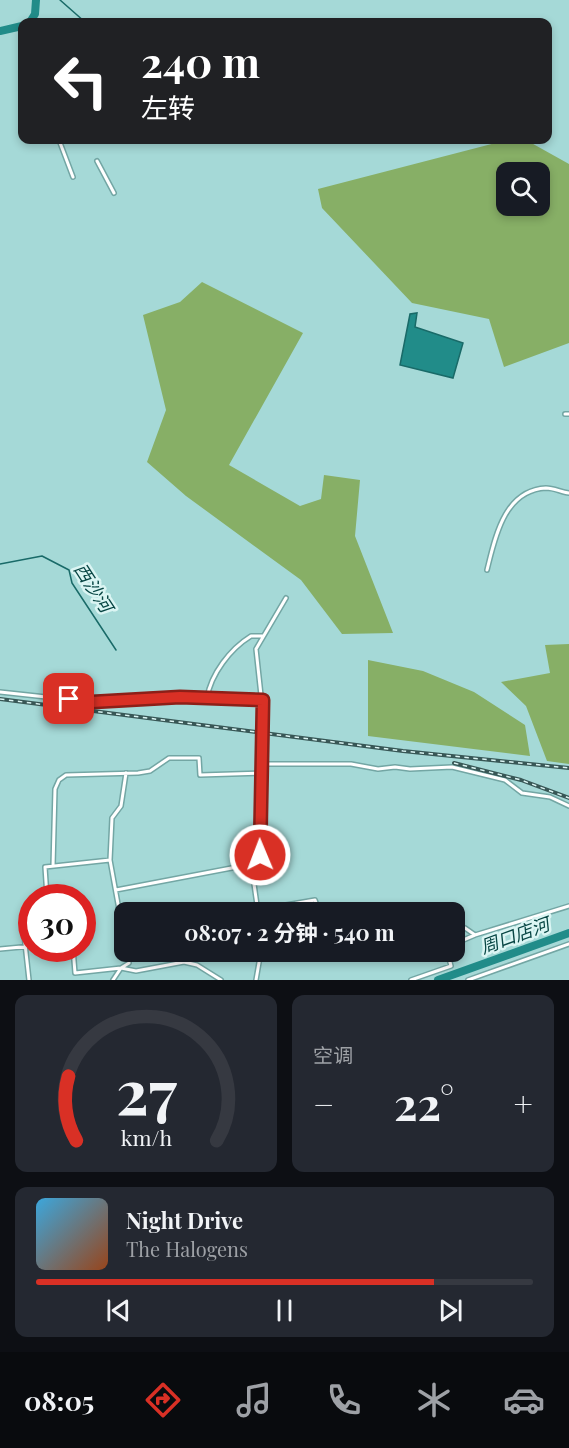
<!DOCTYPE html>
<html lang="zh">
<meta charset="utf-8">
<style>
body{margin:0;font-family:"Playfair Display","Noto Sans SC",serif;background:#242831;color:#f1f3f6;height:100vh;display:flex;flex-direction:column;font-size:22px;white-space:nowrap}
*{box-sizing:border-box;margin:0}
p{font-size:20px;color:#9ea1a6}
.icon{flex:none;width:33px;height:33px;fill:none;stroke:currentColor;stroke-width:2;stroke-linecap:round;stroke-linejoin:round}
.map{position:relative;height:980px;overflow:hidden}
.details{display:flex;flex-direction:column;gap:15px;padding:15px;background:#0d0f14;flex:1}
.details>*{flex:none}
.banner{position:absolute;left:18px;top:18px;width:534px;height:126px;border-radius:12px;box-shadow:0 3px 9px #0003;background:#202124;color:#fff;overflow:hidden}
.fabs{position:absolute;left:496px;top:162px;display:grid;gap:12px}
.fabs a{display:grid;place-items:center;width:54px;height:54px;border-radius:12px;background:#171b24;box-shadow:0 3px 9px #0003;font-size:30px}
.speed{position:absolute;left:18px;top:884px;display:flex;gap:12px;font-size:30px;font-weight:700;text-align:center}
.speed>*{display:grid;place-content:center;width:78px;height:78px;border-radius:50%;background:#171b24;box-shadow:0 3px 9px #0003;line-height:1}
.speed .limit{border:9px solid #d22;background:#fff;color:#111}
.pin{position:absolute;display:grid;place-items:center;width:51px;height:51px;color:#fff;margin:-26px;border-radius:12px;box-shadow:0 3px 9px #0006}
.me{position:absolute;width:66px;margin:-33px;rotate:359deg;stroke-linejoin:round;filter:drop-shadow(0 0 4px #0008)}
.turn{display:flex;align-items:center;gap:21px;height:126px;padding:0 24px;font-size:27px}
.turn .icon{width:78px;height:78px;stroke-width:2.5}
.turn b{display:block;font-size:42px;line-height:51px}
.big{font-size:45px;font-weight:700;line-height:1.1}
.details .card{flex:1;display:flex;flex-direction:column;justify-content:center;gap:9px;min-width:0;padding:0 21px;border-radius:12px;background:#242831}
.details .dial{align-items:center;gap:0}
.dial svg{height:156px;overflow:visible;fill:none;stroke:#363941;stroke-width:7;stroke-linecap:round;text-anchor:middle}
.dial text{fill:#f1f3f6;stroke:none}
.song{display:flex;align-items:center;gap:18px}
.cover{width:72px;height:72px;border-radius:9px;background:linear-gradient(135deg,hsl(200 70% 55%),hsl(20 70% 35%))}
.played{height:6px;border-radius:3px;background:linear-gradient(90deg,#d93025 80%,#363941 80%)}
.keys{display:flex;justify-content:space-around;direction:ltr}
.heat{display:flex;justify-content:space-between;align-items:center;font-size:33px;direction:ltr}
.details .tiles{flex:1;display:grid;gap:15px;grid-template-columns:1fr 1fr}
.card:last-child{grid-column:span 2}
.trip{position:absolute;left:114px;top:902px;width:351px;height:60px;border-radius:12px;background:#171b24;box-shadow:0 3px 9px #0003;font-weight:700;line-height:60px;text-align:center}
.tab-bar{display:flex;height:96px;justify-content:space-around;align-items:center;background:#090b0e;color:#9ea1a6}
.tab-bar .icon{width:42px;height:42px}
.tab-bar .on{color:#d93025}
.tab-bar b{font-size:27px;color:#f1f3f6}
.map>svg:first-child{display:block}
.green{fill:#87af66;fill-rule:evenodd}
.water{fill:#218c89;stroke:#196a68;stroke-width:1.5}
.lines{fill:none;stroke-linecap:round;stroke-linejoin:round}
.stream{stroke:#196a68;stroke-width:1.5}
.river{stroke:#218c89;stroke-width:8}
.street-casing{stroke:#73a6a4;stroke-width:6}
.street{stroke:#fff;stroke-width:3}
.rail-casing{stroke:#385756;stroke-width:4}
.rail{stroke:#dbf5f3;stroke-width:1.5;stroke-dasharray:4.5;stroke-linecap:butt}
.street-bridge-casing{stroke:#73a6a4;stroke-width:6;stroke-linecap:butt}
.street-bridge{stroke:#fff;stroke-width:3}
.route-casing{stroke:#8d1f18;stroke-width:15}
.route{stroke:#d93025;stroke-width:10}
.labels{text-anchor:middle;stroke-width:5;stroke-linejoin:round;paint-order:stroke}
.water-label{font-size:18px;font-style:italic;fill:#084644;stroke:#dbf5f3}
</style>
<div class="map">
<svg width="569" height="980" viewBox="0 0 569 980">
<rect width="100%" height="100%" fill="#a5d9d7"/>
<path class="green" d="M 507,140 L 526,140 L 569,164 L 569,343 L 504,367 L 489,319 L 412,303 L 322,208 L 318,189 ZM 540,172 L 540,206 L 507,206 L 507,172 Z
M 202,282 L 303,333 L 229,465 L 300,506 L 321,499 L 324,475 L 360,480 L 355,536 L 393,633 L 342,634 L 301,580 L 186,496 L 147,462 L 166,410 L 143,315 L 180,302 Z
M 569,644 L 569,764 L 547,761 L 526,706 L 501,682 L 550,673 L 545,645 Z
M 368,660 L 423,671 L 474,692 L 525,725 L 530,756 L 368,736 Z"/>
<path class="water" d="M 417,313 L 415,327 L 463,343 L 453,378 L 400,365 L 410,314 Z"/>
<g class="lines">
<path class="stream" d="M 60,0 L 85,22
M 0,564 L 42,556 L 69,570 L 72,583 L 116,650"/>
<path class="river" d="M 30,22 L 35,14 L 36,0
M 0,31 L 22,26
M 438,980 L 569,933"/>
<g class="street-casing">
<path id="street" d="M 59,140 L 73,177
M 97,161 L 114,193
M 565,414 L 569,414
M 487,570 C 495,538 504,490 546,488 C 554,488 561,492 569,493
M 0,692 L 92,702 L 180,697 L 263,701
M 207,698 C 211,674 230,649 251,636 L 263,636
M 264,723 L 256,649 L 286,598
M 260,764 L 351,764 L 378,769 L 395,767 L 410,769 L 452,767 L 505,780 L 522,793 L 550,797 L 569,806
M 53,866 L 55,789 L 59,780 L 66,775 L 138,773 L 150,771 L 169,758 L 199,758 L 200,775 L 260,773
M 116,890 L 258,863
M 47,897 L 45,867 L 110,860
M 257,910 L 315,900 L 318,908 L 345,905 L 381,912
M 258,912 L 254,884 L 260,855 L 260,753
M 454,926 L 465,928 L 475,935
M 124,937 L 110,860 L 112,818 L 121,806 L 126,773
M 454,944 L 475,935 L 569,906
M 73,948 L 75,973 L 121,968 L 136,971 L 184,962 L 197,965 L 221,980
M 0,949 L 32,946
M 29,980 L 22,916 L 32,916
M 113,980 L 121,968 L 129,963 L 127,951
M 256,980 L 261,951
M 411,980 L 451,966 L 447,951
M 468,980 L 569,944"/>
</g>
<use href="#street" class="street"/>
<g class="rail-casing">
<path id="rail" d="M 0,699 L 403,751 L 569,768
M 454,763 L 521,780 L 569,798"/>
</g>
<use href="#rail" class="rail"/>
<g class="street-bridge-casing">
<path id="street-bridge" d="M 260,753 L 264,723"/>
</g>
<use href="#street-bridge" class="street-bridge"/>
</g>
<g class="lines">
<g class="route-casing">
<path id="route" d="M 69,699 L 92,702 L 180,697 L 263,700 L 260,855"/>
</g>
<use href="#route" class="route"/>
</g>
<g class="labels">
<g class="water-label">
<text transform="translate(93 588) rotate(57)" y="6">西沙河</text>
<text transform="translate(515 936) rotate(-20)" y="6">周口店河</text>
</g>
</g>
</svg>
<div class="fabs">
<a><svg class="icon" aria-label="search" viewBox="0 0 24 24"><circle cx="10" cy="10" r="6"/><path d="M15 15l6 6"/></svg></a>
</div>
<div class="speed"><div class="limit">30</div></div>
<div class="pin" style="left:69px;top:699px;background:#d93025"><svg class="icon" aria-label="arrive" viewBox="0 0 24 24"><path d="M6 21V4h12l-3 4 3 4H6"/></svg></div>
<svg class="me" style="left:260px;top:855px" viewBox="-20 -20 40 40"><circle r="17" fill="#d93025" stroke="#fff" stroke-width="3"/><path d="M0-11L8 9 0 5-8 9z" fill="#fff"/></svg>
<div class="trip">08:07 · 2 分钟 · 540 m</div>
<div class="banner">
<div class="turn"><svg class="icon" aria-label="left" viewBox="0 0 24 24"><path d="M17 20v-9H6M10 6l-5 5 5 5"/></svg><div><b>240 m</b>左转</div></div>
</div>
</div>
<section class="details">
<div class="tiles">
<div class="card dial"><svg viewBox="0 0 100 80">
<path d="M14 69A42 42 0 1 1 86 69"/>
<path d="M14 69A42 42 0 0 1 10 36" stroke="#d93025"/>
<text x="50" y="56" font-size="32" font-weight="700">27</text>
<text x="50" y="72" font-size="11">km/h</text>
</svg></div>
<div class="card"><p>空调</p>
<div class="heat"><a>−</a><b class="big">22°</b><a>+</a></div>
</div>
<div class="card">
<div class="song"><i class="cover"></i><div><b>Night Drive</b><p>The Halogens</p></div></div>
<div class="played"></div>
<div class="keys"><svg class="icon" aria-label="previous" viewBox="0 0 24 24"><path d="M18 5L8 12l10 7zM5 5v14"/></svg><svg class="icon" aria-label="pause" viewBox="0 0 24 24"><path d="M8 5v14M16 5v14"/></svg><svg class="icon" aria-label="next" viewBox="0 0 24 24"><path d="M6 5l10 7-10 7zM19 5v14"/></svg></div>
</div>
</div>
</section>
<nav class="tab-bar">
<b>08:05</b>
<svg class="icon on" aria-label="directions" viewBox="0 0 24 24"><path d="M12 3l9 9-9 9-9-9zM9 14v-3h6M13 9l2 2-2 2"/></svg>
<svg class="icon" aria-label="music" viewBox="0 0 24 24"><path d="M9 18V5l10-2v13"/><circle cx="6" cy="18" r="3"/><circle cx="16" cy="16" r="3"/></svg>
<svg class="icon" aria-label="phone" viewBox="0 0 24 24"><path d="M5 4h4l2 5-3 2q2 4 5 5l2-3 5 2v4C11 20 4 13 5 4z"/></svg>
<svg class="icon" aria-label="climate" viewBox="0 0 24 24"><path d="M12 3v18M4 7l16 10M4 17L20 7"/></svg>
<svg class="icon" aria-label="car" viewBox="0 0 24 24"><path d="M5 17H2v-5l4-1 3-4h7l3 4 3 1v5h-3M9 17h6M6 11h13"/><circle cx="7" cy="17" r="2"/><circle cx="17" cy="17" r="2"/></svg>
</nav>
